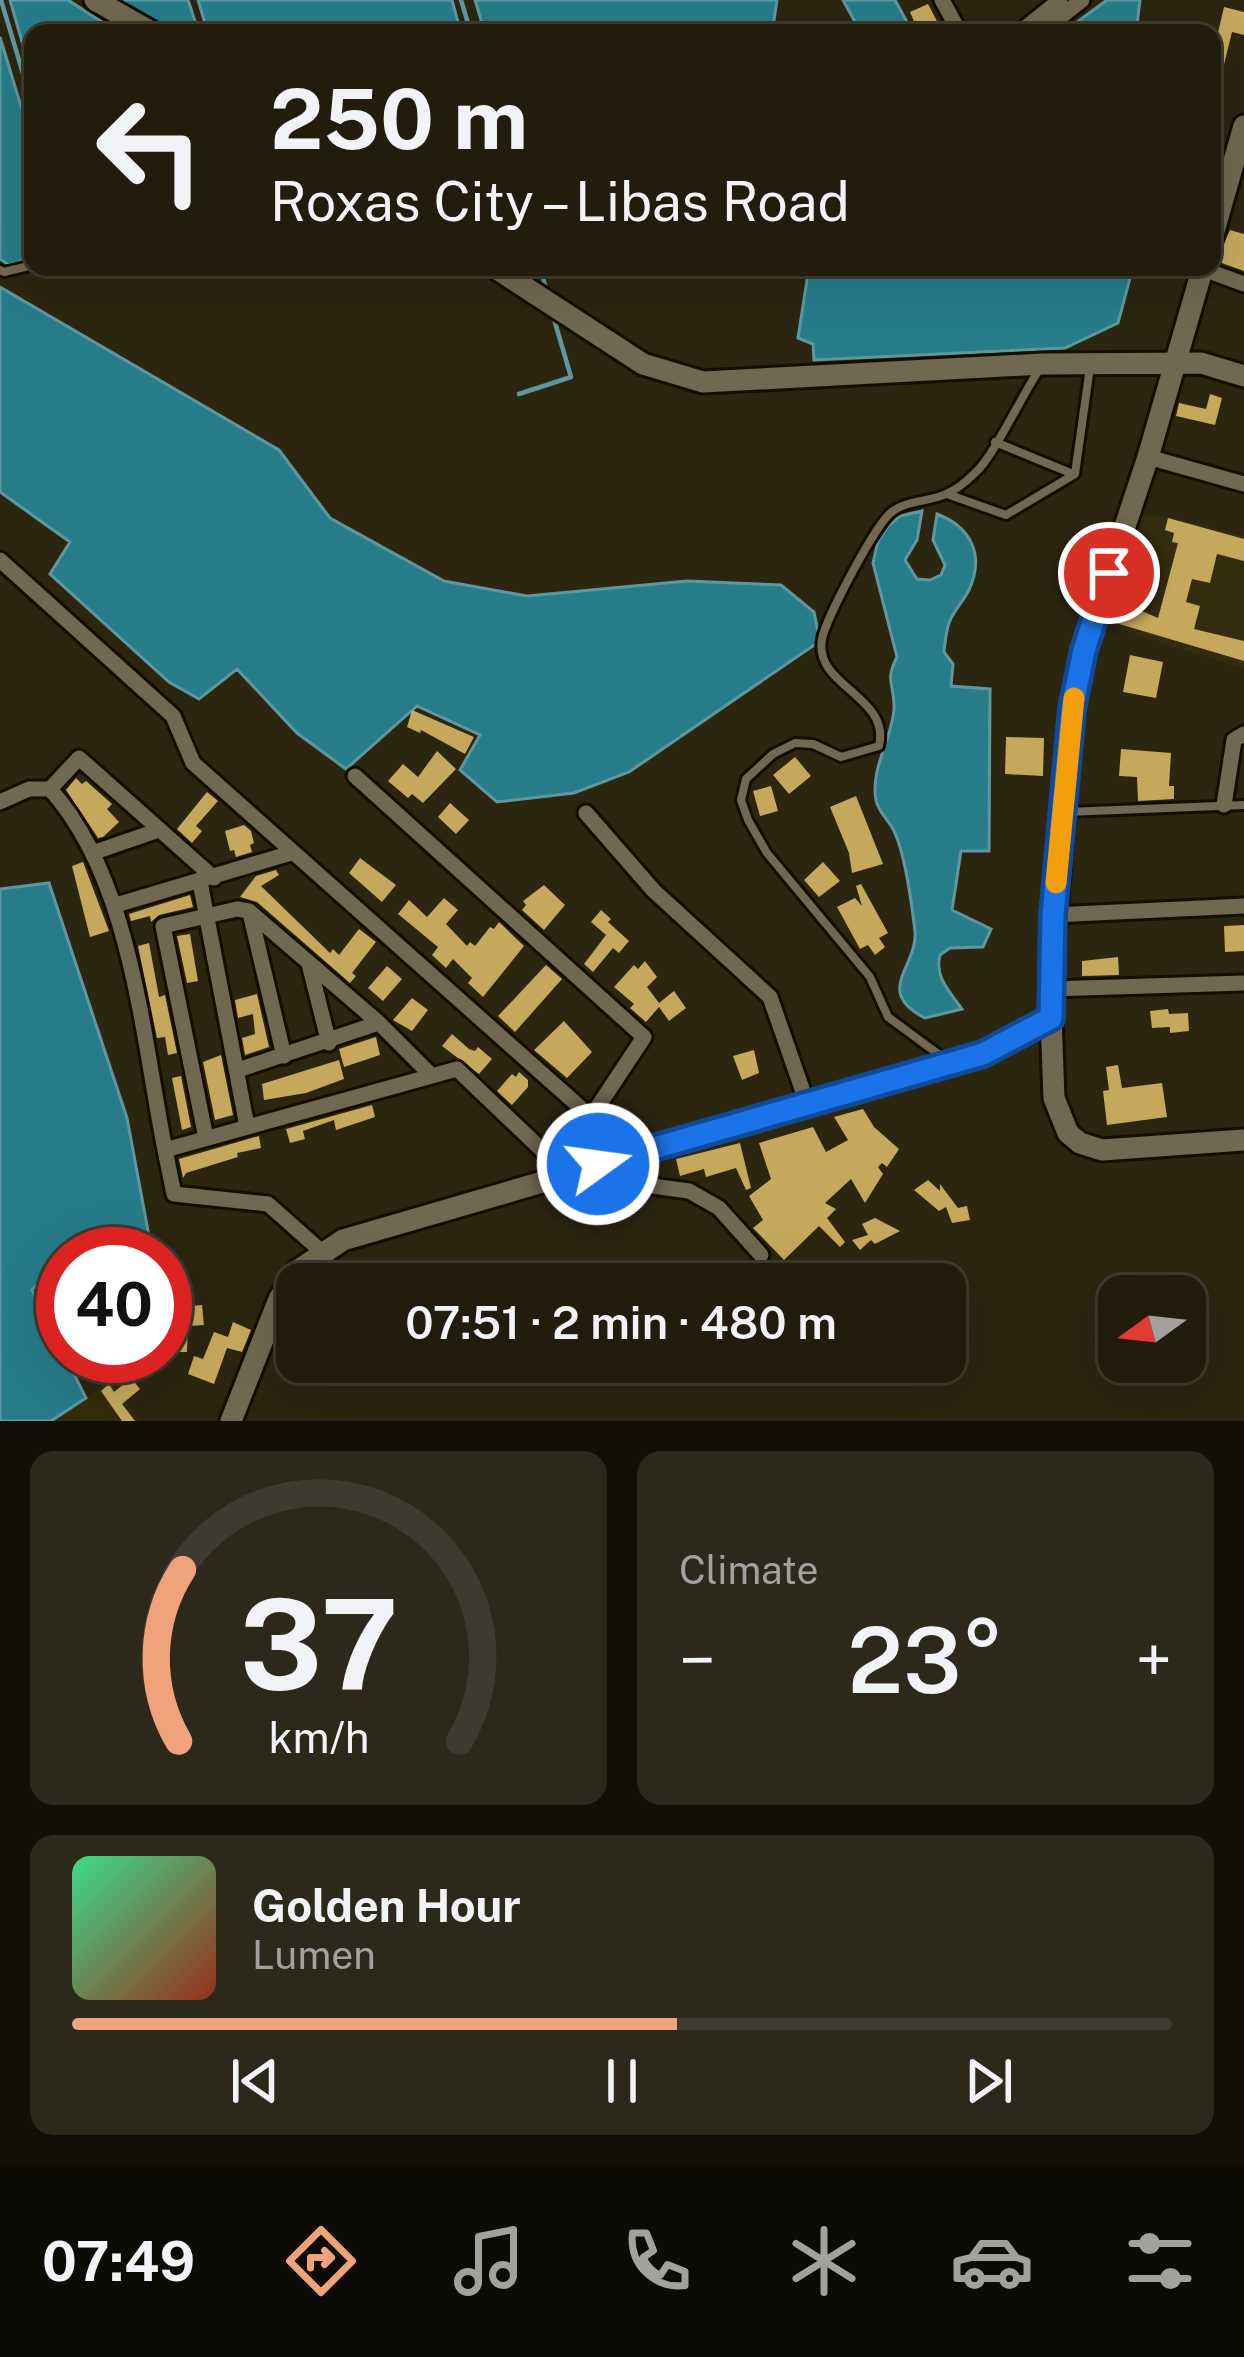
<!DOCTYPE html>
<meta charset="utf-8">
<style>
body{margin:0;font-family:"Public Sans",sans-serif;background:#2d291a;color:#f1f3f6;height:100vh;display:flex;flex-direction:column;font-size:45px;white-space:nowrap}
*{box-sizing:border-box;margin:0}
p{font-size:39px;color:#a2a19d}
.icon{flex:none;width:66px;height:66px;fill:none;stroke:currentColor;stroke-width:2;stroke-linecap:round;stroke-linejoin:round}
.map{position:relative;height:1421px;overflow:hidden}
.panel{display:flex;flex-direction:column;gap:30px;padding:30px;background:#120f07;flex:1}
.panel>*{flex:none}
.top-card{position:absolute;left:24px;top:24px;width:1197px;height:252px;border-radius:24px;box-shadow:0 12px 48px #0002,0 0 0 3px #3e3a2d;background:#211c0c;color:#f1f3f6;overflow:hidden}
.needle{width:78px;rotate:255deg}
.buttons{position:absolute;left:1098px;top:1275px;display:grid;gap:24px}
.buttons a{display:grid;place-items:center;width:108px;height:108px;border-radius:24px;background:#211c0c;box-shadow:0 12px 48px #0002,0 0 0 3px #3e3a2d;font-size:60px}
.speed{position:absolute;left:36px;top:1227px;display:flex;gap:24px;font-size:60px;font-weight:700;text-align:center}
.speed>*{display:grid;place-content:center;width:156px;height:156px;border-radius:50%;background:#211c0c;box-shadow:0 12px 48px #0002,0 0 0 3px #3e3a2d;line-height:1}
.speed .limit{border:18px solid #d22;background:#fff;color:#111}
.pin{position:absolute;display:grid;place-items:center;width:102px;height:102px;color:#fff;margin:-51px;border:6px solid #fff;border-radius:50%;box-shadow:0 3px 12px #0007}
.me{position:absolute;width:132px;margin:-66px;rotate:76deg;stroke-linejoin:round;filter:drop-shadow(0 0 9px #0008)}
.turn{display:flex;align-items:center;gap:42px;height:252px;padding:0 48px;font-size:54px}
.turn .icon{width:156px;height:156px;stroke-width:2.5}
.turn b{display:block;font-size:84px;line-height:102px}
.big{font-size:90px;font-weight:600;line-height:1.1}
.panel .widget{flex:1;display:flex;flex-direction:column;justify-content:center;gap:18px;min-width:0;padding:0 42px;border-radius:24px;background:#2d291a}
.panel .dial{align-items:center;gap:0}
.dial svg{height:312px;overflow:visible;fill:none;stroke:#3e3a2d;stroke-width:7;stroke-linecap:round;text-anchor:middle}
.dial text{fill:#f1f3f6;stroke:none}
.song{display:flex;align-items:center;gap:36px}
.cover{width:144px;height:144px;border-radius:18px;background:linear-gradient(135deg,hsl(150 70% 55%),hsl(10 70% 35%))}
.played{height:12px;border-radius:6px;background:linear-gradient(90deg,#f0a27a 55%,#3e3a2d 55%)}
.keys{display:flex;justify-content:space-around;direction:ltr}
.heat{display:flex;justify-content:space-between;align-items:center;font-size:66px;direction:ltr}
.panel .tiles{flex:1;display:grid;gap:30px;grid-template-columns:1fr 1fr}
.widget:last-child{grid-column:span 2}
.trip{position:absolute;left:276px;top:1263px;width:690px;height:120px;border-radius:24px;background:#211c0c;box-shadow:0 12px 48px #0002,0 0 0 3px #3e3a2d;font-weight:600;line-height:120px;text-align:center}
.tabs{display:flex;height:192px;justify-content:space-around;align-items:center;background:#0d0b05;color:#a2a19d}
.tabs .icon{width:84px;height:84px}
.tabs .selected{color:#f0a27a}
.tabs b{font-size:54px;color:#f1f3f6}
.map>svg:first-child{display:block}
.built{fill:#352b0e}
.water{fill:#277c8a;stroke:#5e989e;stroke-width:3}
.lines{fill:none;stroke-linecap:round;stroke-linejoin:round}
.stream{stroke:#5e989e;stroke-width:4.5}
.building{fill:#c5a85c}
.lane-casing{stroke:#150d00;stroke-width:14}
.street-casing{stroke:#150d00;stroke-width:21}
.secondary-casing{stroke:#150d00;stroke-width:27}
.lane{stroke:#716851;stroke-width:8}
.street{stroke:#716851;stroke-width:15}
.secondary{stroke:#716851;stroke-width:21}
.route-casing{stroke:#114b97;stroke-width:30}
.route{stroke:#1a73e8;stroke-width:21}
.slow{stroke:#f59e0b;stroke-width:21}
</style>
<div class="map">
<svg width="1244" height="1421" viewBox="0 0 1244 1421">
<rect width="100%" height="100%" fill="#2c2510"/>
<path class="built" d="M 1142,515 L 1166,516 L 1244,536 L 1244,669 L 1106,625 Z
M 111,1381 L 140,1421 L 51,1421 Z"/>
<path class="water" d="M 10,0 L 68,0 L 119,33 L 33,33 L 33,80 Z
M 120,0 L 188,0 L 199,33 L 171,33 Z
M 198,0 L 452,0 L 461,33 L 208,33 Z
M 475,0 L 777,0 L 773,27 L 754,33 L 485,33 Z
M 843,0 L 895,0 L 913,33 L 861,33 Z
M 1107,0 L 1140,0 L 1136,33 L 1062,33 Z
M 0,37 L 33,146 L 33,258 L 9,265 L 0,259 Z
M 809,267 L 1133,267 L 1118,323 L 1065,348 L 814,360 L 813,344 L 798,338 Z
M 0,287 L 279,450 L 330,518 L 444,581 L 527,596 L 687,581 L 781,585 L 814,612 L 820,641 L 629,772 L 574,793 L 497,802 L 460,770 L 480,735 L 417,706 L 346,769 L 297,733 L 237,669 L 199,699 L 169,682 L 50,574 L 70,542 L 0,492 Z
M 922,511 L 917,540 L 905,560 L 917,579 L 930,580 L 941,575 L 945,565 L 933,540 L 937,514 C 971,527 985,555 969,590 C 963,602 953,611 949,623 C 946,632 945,642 944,652 L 953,664 L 951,686 L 990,689 L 989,851 L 961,851 L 952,910 L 991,929 L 983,947 L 950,948 L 940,955 C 934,977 950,992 962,1009 L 925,1018 C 873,991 918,967 915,931 C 912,906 905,853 894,831 C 889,820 878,812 876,800 C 870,769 892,739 894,709 C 895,684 884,682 897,657 L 873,563 L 878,541 L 888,526 L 900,516 Z
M 49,883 L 127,1118 L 151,1247 C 128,1260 100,1255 76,1247 L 63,1254 L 63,1259 L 32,1290 L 86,1398 L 51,1421 L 0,1421 L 0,889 Z"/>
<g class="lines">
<path class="stream" d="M 1,0 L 33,107
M 461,0 L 471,33
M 540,267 L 546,289
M 519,394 L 571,377 L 554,319"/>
</g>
<path class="building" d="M 928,4 L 940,27 L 919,33 L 910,12 Z
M 1224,7 L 1244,12 L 1244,35 L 1232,32 L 1216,97 L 1212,96 L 1212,35 L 1217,37 Z
M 1230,230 L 1244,234 L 1244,271 L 1216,261 Z
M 1210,394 L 1222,398 L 1215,425 L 1176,416 L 1179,403 L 1206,409 Z
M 1168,518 L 1244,539 L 1244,561 L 1217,554 L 1210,583 L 1192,579 L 1186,602 L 1200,606 L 1194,629 L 1244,641 L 1244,661 L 1109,621 L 1116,600 L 1158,618 L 1178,543 L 1172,542 L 1174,533 L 1165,530 Z
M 1130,655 L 1163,662 L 1156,698 L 1123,692 Z
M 412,710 L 474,737 L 465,754 L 421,730 L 420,733 L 407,727 Z
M 1006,737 L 1044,738 L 1043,776 L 1005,774 Z
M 1121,749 L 1171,753 L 1169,786 L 1174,786 L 1174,799 L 1138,801 L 1137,777 L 1119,776 Z
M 437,751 L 456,769 L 423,803 L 412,794 L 408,798 L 388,781 L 403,764 L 418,777 Z
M 795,757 L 811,776 L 789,794 L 773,775 Z
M 76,778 L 82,784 L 86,781 L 112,804 L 107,809 L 119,822 L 103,837 L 98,838 L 66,790 Z
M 771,786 L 778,811 L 760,816 L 753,791 Z
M 207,792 L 218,801 L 196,826 L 202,831 L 192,843 L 177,829 Z
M 856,796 L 883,864 L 852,873 L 849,853 L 830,807 Z
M 450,803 L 469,820 L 456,834 L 438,817 Z
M 244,825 L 251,831 L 254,843 L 250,845 L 252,852 L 236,857 L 234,850 L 230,851 L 225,831 Z
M 360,858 L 396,885 L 382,902 L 349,873 Z
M 83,862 L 109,931 L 90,937 L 72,866 Z
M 823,862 L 840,881 L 819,897 L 804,880 Z
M 276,870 L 279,875 L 261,886 L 330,953 L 333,949 L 339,955 L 359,929 L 376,942 L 352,973 L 356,976 L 350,983 L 257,902 L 240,897 L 256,876 Z
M 861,884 L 888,933 L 879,938 L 885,947 L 875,955 L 868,945 L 860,949 L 837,907 L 855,898 L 862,906 L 856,886 Z
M 544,885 L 565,905 L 544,930 L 522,910 L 526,905 L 523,901 Z
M 190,895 L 193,907 L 159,915 L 151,922 L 150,916 L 131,921 L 129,914 Z
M 444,898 L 458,910 L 446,924 L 467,946 L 470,942 L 475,946 L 490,927 L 494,929 L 499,922 L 524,946 L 483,997 L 468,983 L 472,978 L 453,959 L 446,968 L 432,955 L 438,947 L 398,914 L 409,900 L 427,917 Z
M 601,910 L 611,919 L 608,922 L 629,941 L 619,953 L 613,948 L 593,972 L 584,964 L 606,935 L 591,922 Z
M 1244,925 L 1244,951 L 1225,952 L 1224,926 Z
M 190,934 L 198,981 L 187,983 L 177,936 Z
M 149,943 L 159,997 L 165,995 L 177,1053 L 168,1055 L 165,1037 L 157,1038 L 138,946 Z
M 1118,957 L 1119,975 L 1082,976 L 1082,961 Z
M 645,961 L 657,977 L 647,987 L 659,1003 L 674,991 L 686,1008 L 669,1021 L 659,1007 L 646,1022 L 630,1008 L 634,1004 L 614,987 L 634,965 L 638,969 Z
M 546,965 L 562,979 L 515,1032 L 498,1016 Z
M 387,966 L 402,979 L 383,1001 L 368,988 Z
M 257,994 L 269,1047 L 245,1055 L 242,1038 L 255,1034 L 253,1014 L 238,1018 L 235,1000 Z
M 412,998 L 428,1010 L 412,1031 L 393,1020 Z
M 1168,1009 L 1169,1014 L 1188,1013 L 1189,1031 L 1170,1033 L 1170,1027 L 1152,1028 L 1150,1011 Z
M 564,1021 L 592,1052 L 567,1078 L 534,1050 Z
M 452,1034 L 469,1049 L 475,1051 L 478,1047 L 492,1059 L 479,1074 L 442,1046 Z
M 376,1037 L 380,1055 L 344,1067 L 339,1049 Z
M 754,1050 L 759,1073 L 742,1080 L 733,1056 Z
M 221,1055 L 233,1115 L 215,1120 L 203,1062 Z
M 339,1060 L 344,1079 L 306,1093 L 264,1100 L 262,1084 Z
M 1118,1065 L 1122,1088 L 1162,1083 L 1167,1117 L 1107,1125 L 1103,1091 L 1109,1090 L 1106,1067 Z
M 519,1072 L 528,1080 L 528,1087 L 512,1105 L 497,1091 L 512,1074 L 516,1077 Z
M 181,1076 L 191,1127 L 182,1130 L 172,1078 Z
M 372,1105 L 375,1117 L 336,1130 L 334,1120 L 303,1131 L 305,1139 L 290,1143 L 286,1129 Z
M 863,1109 L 874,1127 L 899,1149 L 887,1167 L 882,1163 L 878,1167 L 883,1174 L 865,1203 L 851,1179 L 825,1203 L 836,1209 L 827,1218 L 845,1242 L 840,1247 L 819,1226 L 784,1260 L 753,1228 L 763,1220 L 749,1196 L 771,1179 L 759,1143 L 813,1127 L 826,1152 L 848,1140 L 834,1117 Z
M 577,1123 L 583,1144 L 560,1150 L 551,1142 L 552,1131 Z
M 259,1136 L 261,1148 L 237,1153 L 238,1157 L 186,1173 L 183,1178 L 179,1159 Z
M 740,1143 L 751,1188 L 746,1190 L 736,1168 L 706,1177 L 704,1169 L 680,1176 L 676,1159 Z
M 928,1180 L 940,1191 L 940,1184 L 958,1208 L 967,1206 L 970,1220 L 952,1223 L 946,1207 L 939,1211 L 914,1190 Z
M 875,1218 L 900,1231 L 875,1244 L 871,1240 L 860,1250 L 852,1240 L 868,1235 L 862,1224 Z
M 202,1305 L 204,1325 L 188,1326 L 187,1352 L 166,1352 L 167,1330 L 172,1330 L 172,1308 Z
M 233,1322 L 251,1330 L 242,1352 L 227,1348 L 214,1384 L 188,1374 L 194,1356 L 203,1359 L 214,1332 L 228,1337 Z
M 131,1378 L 140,1389 L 122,1404 L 135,1421 L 122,1421 L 101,1391 L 109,1384 L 114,1392 Z"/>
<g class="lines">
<g class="lane-casing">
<path id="lane" d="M 0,270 L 4,272 L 33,265
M 995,442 L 1073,474
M 947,494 L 1006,515 L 1075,474 L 1090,367
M 1066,812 L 1244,805
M 945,1059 L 888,1017 L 870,977 L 767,853 L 748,820 L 741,800 L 746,779 L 773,754 L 795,743 L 813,744 L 841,757 L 879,746 C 891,696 813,686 822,639 C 826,618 877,521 893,511 C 908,500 929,502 946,494 C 956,490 968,480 976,472 C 993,457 1022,395 1039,370"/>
</g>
<g class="street-casing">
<path id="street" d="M 942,0 L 960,33
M 1019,33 L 1060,0
M 1040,33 L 1082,0
M 1203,269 L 1244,284
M 1148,457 L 1244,484
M 0,560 L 173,716 L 193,763 L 591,1117 L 598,1164
M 355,776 L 644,1037 L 591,1117
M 50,789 L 79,758 L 214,878
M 0,802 L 29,789 L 50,789 C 131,879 142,1034 165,1150 L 457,1069 L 567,1174
M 1224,805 L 1234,740 L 1244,734
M 586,813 L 654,891 L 770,997 L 807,1103
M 95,852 L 159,830
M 200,882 L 247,1126
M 116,905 L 291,853
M 250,913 L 284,1056
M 1053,915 L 1244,906
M 309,964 L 329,1043
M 1050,989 L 1244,983
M 238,1070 L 379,1023
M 206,1138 L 163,926 L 237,909 L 249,911 L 379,1023 L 430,1074
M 165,1150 L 174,1194 L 268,1204 L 321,1251
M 618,1161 L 630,1183 L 689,1191 L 719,1208 L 761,1255"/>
</g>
<g class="secondary-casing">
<path id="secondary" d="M 95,0 L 153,33
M 1212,238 L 1244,126
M 494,267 L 643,364 L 703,382 L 1043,364 L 1201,363 L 1244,376
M 1203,267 L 1148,457 L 1084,650 L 1072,708 L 1050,989 L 1054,1098 L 1068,1133 L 1080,1143 L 1102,1150 L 1244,1140
M 231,1421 L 279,1299 L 297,1271 L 343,1240 L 983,1054 L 1051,1018"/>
</g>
<use href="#lane" class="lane"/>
<use href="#street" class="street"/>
<use href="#secondary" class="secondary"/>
</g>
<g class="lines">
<g class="route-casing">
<path id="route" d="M 598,1164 L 983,1054 L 1051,1018 L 1053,915 L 1072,709 L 1084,650 L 1109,573"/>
</g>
<use href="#route" class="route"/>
<path class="slow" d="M 1056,883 L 1074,698"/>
</g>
</svg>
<div class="buttons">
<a><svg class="needle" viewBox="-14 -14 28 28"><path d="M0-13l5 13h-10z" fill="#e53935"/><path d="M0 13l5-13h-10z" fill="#a2a19d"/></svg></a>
</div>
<div class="speed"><div class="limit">40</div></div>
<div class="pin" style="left:1109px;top:573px;background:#d93025"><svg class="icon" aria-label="arrive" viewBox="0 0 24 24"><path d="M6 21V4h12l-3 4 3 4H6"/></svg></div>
<svg class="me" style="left:598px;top:1164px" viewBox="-20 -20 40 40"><circle r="17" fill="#1a73e8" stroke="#fff" stroke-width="3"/><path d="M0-11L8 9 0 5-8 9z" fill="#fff"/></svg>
<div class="trip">07:51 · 2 min · 480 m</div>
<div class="top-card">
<div class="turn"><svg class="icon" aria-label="left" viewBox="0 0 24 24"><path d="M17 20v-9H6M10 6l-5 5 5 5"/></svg><div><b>250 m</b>Roxas City – Libas Road</div></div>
</div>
</div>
<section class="panel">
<div class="tiles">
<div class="widget dial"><svg viewBox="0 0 100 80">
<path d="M14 69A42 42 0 1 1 86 69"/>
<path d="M14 69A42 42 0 0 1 15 25" stroke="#f0a27a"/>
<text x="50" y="56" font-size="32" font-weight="700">37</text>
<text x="50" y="72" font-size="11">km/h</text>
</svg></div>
<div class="widget"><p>Climate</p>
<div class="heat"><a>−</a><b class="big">23°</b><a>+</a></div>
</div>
<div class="widget">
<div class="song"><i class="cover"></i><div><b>Golden Hour</b><p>Lumen</p></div></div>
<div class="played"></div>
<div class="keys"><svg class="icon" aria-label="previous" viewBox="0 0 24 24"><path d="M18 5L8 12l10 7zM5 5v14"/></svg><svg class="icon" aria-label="pause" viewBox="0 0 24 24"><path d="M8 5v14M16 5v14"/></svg><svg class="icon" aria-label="next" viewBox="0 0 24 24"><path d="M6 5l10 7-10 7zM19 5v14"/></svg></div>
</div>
</div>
</section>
<nav class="tabs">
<b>07:49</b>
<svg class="icon selected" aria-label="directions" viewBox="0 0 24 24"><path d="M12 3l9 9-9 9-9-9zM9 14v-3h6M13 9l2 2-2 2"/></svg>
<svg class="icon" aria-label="music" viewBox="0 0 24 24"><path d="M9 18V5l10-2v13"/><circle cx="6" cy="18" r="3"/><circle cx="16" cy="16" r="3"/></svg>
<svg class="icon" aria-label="phone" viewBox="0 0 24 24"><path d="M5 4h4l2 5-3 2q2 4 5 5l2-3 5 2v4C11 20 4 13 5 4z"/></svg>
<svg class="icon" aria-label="climate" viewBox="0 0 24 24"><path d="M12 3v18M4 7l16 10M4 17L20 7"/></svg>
<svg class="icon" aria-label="car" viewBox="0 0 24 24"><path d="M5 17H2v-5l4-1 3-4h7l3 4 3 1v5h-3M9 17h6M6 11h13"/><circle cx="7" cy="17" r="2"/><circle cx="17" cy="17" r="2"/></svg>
<svg class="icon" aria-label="filters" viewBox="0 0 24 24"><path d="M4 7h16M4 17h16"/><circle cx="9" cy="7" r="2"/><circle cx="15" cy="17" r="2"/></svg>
</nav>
